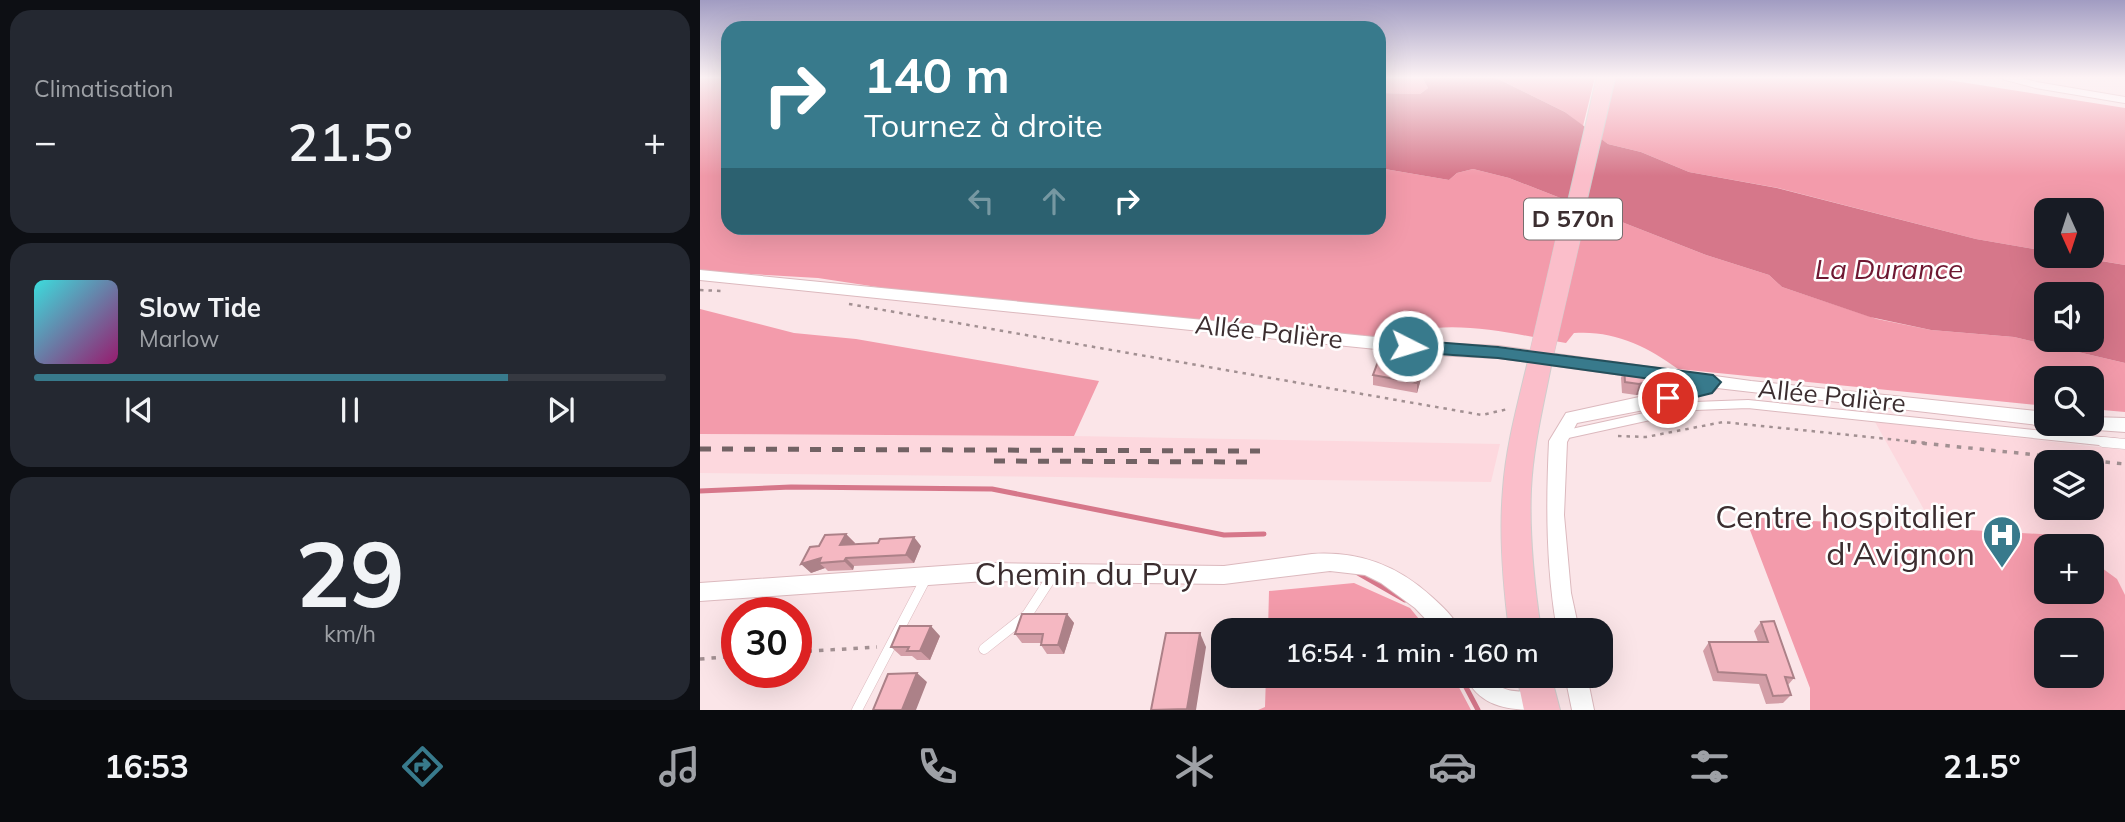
<!DOCTYPE html>
<html lang="fr">
<meta charset="utf-8">
<style>
body{margin:0;font-family:Mulish,sans-serif;background:#242831;color:#f1f3f6;height:100vh;display:flex;flex-direction:column;font-size:26px;white-space:nowrap}
*{box-sizing:border-box;margin:0}
p{font-size:23px;color:#9ea1a6}
.icon{flex:none;width:38px;height:38px;fill:none;stroke:currentColor;stroke-width:2;stroke-linecap:round;stroke-linejoin:round}
.map{position:relative;flex:1;overflow:hidden}
.panel{display:flex;flex-direction:column;gap:10px;padding:10px;background:#0d0f14;width:700px}
.panel>*{flex:none}
.hud{position:absolute;left:21px;top:21px;width:665px;height:214px;border-radius:21px;box-shadow:0 7px 28px #0002;background:#387a8c;color:#fff;overflow:hidden}
.needle{width:46px;rotate:177deg}
.fabs{position:absolute;left:1334px;top:198px;display:grid;gap:14px}
.fabs a{display:grid;place-items:center;width:70px;height:70px;border-radius:14px;background:#171b24;box-shadow:0 7px 28px #0002;font-size:35px}
.speed{position:absolute;left:21px;top:597px;display:flex;gap:14px;font-size:35px;font-weight:700;text-align:center}
.speed>*{display:grid;place-content:center;width:91px;height:91px;border-radius:50%;background:#171b24;box-shadow:0 7px 28px #0002;line-height:1}
.speed .limit{border:10px solid #d22;background:#fff;color:#111}
.pin{position:absolute;display:grid;place-items:center;width:60px;height:60px;color:#fff;margin:-30px;border:4px solid #fff;border-radius:50%;box-shadow:0 2px 7px #0007}
.me{position:absolute;width:77px;margin:-38px;rotate:95deg;stroke-linejoin:round;filter:drop-shadow(0 0 5px #0008)}
.turn{display:flex;align-items:center;gap:24px;height:147px;padding:0 28px;font-size:32px}
.turn .icon{width:91px;height:91px;stroke-width:2.5}
.turn b{display:block;font-size:49px;line-height:60px}
.lanes{display:flex;align-items:center;height:66px;padding:0 28px;background:#0003;justify-content:center;gap:35px;direction:ltr}
.lanes .off{opacity:.35}
.big{font-size:52px;font-weight:600;line-height:1.1}
.panel .card{flex:1;display:flex;flex-direction:column;justify-content:center;gap:10px;min-width:0;padding:0 24px;border-radius:21px;background:#242831}
.panel .dial{align-items:center;gap:0}
.dial b{font-size:91px;line-height:1}
.song{display:flex;align-items:center;gap:21px}
.cover{width:84px;height:84px;border-radius:10px;background:linear-gradient(135deg,hsl(180 70% 55%),hsl(320 70% 35%))}
.played{height:7px;border-radius:4px;background:linear-gradient(90deg,#387a8c 75%,#363941 75%)}
.keys{display:flex;justify-content:space-around;direction:ltr}
.heat{display:flex;justify-content:space-between;align-items:center;font-size:38px;direction:ltr}
.trip{position:absolute;left:511px;top:618px;width:402px;height:70px;border-radius:21px;background:#171b24;box-shadow:0 7px 28px #0002;font-weight:600;line-height:70px;text-align:center}
.dock{display:flex;height:112px;justify-content:space-around;align-items:center;background:#090b0e;color:#9ea1a6}
.dock .icon{width:49px;height:49px}
.dock .on{color:#387a8c}
.dock b{font-size:32px;color:#f1f3f6}
main{display:flex;flex:1;min-height:0}
.map>svg:first-child{display:block}
.built{fill:#fdd8de;fill-rule:evenodd}
.green{fill:#f39bab;fill-rule:evenodd}
.water{fill:#d6778a;fill-rule:evenodd}
.lines{fill:none;stroke-linecap:round;stroke-linejoin:round}
.stream{stroke:#d6778a;stroke-width:5}
.service-far2-casing{stroke:#dcb9be;stroke-width:8}
.service-far1-casing{stroke:#dcb9be;stroke-width:10}
.service-casing{stroke:#dcb9be;stroke-width:11}
.minor-casing{stroke:#dcb9be;stroke-width:2}
.primary-casing{stroke:#d0cdcd;stroke-width:2}
.path-far1{stroke:#a29092;stroke-width:2.5;stroke-dasharray:3.5 5;stroke-linecap:butt}
.path{stroke:#a29092;stroke-width:3.5;stroke-dasharray:4.5 7;stroke-linecap:butt}
.service-far2{stroke:#fff;stroke-width:6}
.service-far1{stroke:#fff;stroke-width:8}
.service{stroke:#fff;stroke-width:10}
.minor{fill:#fff;fill-rule:evenodd}
.primary{fill:#fbbeca;fill-rule:evenodd}
.rail{stroke:#726264;stroke-width:5;stroke-dasharray:11 11;stroke-linecap:butt}
.primary-bridge-far1-casing{stroke:#d0cdcd;stroke-width:20;stroke-linecap:butt}
.primary-bridge-casing{stroke:#d0cdcd;stroke-width:25;stroke-linecap:butt}
.primary-bridge-far1{stroke:#fbbeca;stroke-width:18}
.primary-bridge{stroke:#fbbeca;stroke-width:24}
.wall{fill:#d39ea7}
.shaded-wall{fill:#ac8188}
.building{fill:#f5b8c2;stroke:#ac8188;stroke-width:2}
.route{fill:#387a8c;stroke:#244f5b;stroke-width:2}
.labels{text-anchor:middle;stroke-width:5;stroke-linejoin:round;paint-order:stroke}
.shield{fill:#fff;stroke:#766d6e;stroke-width:2}
.shield-label{font-size:24px;font-weight:bold;fill:#3c2e30}
.street-label{font-size:26px;fill:#3c2e30;stroke:#fff}
.water-label{font-size:28px;font-style:italic;fill:#6e1832;stroke:#fff}
.near-poi-label{font-size:32px;fill:#3c2e30;stroke:#fff;text-anchor:end}
.near-street-label{font-size:32px;fill:#3c2e30;stroke:#fff}
</style>
<main>
<section class="panel">
<div class="card"><p>Climatisation</p>
<div class="heat"><a>−</a><b class="big">21.5°</b><a>+</a></div>
</div>
<div class="card">
<div class="song"><i class="cover"></i><div><b>Slow Tide</b><p>Marlow</p></div></div>
<div class="played"></div>
<div class="keys"><svg class="icon" aria-label="previous" viewBox="0 0 24 24"><path d="M18 5L8 12l10 7zM5 5v14"/></svg><svg class="icon" aria-label="pause" viewBox="0 0 24 24"><path d="M8 5v14M16 5v14"/></svg><svg class="icon" aria-label="next" viewBox="0 0 24 24"><path d="M6 5l10 7-10 7zM19 5v14"/></svg></div>
</div>
<div class="card dial"><b>29</b><p>km/h</p></div>
</section>
<div class="map">
<svg width="1425" height="710" viewBox="0 0 1425 710">
<rect width="100%" height="100%" fill="#fbe5e8"/>
<path class="built" d="M 1175,422 L 1425,450 L 1425,710 L 1336,710 ZM 1346,462 L 1391,462 L 1391,508 L 1346,508 ZM 1346,546 L 1391,546 L 1391,592 L 1346,592 ZM 1346,630 L 1391,630 L 1391,676 L 1346,676 Z
M 0,434 L 374,436 L 800,444 L 791,482 L 0,473 Z"/>
<path class="green" d="M 0,77 L 28,77 L 28,228 L 679,228 L 679,168 L 749,180 L 757,173 L 773,169 L 809,178 L 1006,255 L 1069,275 L 1082,287 L 1177,319 L 1231,330 L 1314,337 L 1425,363 L 1425,412 L 1391,409 L 1391,378 L 1346,378 L 1346,406 L 978,369 C 947,346 913,330 874,333 L 866,343 C 812,334 741,314 689,340 L 197,290 L 118,278 L 0,271 Z
M 679,77 L 722,77 L 728,88 L 720,94 L 679,93 Z
M 794,77 L 895,77 L 883,126 L 865,112 Z
M 914,77 L 1229,77 L 1425,108 L 1425,265 L 1372,256 L 1391,256 L 1391,210 L 1346,210 L 1346,251 L 1276,239 L 1078,188 L 989,172 L 941,152 L 908,144 L 901,139 Z
M 0,309 L 94,333 L 156,339 L 399,381 L 374,436 L 0,434 Z
M 1045,517 L 1357,535 L 1372,546 L 1346,546 L 1346,592 L 1391,592 L 1391,560 L 1417,579 L 1425,595 L 1425,710 L 1110,710 L 1110,688 ZM 1346,630 L 1391,630 L 1391,676 L 1346,676 Z
M 654,583 L 710,608 L 728,630 L 568,630 L 569,591 Z
M 566,676 L 753,676 L 771,710 L 558,710 L 565,707 Z"/>
<path class="water" d="M 722,77 L 794,77 L 865,112 L 908,144 L 941,152 L 989,172 L 1077,188 L 1276,239 L 1346,251 L 1346,256 L 1371,256 L 1425,265 L 1425,363 L 1314,337 L 1231,330 L 1170,317 L 1082,287 L 1069,275 L 1006,255 L 809,178 L 773,169 L 757,173 L 749,180 L 679,168 L 679,93 L 720,94 L 728,88 ZM 1346,294 L 1391,294 L 1391,340 L 1346,340 Z"/>
<g class="lines">
<path class="stream" d="M 0,491 L 91,487 L 292,489 L 524,535 L 564,534
M 658,573 L 705,600
M 760,676 L 778,710"/>
<g class="service-far2-casing">
<path id="service-far2" d="M 1306,77 L 1336,85 L 1425,100"/>
</g>
<g class="service-far1-casing">
<path id="service-far1" d="M 863,435 L 995,406 L 1048,404 L 1419,443"/>
</g>
<g class="service-casing">
<path id="service" d="M 1403,442 L 1425,444
M 284,649 L 327,615 L 353,575
M 157,710 L 226,578"/>
</g>
<g class="minor-casing">
<path id="minor" d="M 0,270 L 735,343 L 798,346 L 1051,381 L 1346,412 L 1346,424 L 1352,424 L 1346,426 L 1017,388 L 1013,392 L 949,409 L 877,423 L 867,442 L 864,515 L 871,593 L 879,630 L 857,630 C 846,567 846,505 849,441 L 866,413 L 994,385 L 798,358 L 735,355 L 0,280 Z
M 1391,417 L 1425,418 L 1425,432 L 1383,429 L 1381,424 L 1391,424 Z
M 612,554 C 659,551 697,565 732,597 C 742,606 754,617 760,630 L 736,630 L 715,608 L 681,583 L 665,575 L 630,571 L 524,584 L 285,581 L 0,601 L 0,583 L 285,563 L 524,566 Z
M 765,676 L 788,676 C 808,700 824,686 848,696 L 851,704 L 849,710 C 811,710 782,710 765,676 Z
M 865,676 L 887,676 L 894,710 L 872,710 Z"/>
</g>
<g class="primary-casing">
<path id="primary" d="M 840,352 L 849,355 L 852,361 C 844,403 833,446 831,489 C 829,537 834,583 841,630 L 809,630 C 803,583 799,536 803,489 C 806,446 818,403 828,361 L 831,355 Z
M 817,676 L 851,676 L 860,710 L 824,710 Z"/>
</g>
<path class="path-far1" d="M 0,290 L 21,291
M 149,304 L 782,415 L 808,409
M 918,436 L 946,437 L 1023,422 L 1227,443"/>
<path class="path" d="M 1211,442 L 1425,464
M 96,652 L 177,647
M 0,659 L 37,656"/>
<use href="#service-far2" class="service-far2"/>
<use href="#service-far1" class="service-far1"/>
<use href="#service" class="service"/>
<use href="#minor" class="minor"/>
<use href="#primary" class="primary"/>
<path class="rail" d="M 0,449 L 560,451
M 294,461 L 557,462"/>
<g class="primary-bridge-far1-casing">
<path id="primary-bridge-far1" d="M 869,237 L 906,77"/>
</g>
<g class="primary-bridge-casing">
<path id="primary-bridge" d="M 840,361 L 869,235"/>
</g>
<use href="#primary-bridge-far1" class="primary-bridge-far1"/>
<use href="#primary-bridge" class="primary-bridge"/>
</g>
<path class="wall" d="M 924,367 L 983,374 L 979,386 L 936,395 L 922,393 L 921,378 Z
M 673,375 L 721,379 L 717,393 L 673,385 Z
M 146,534 L 155,543 L 154,545 L 221,546 L 214,563 L 154,566 L 153,570 L 128,571 L 125,568 L 111,573 L 119,546 Z
M 367,614 L 374,623 L 364,654 L 347,654 L 341,645 L 341,643 L 322,643 L 315,634 Z
M 1061,622 L 1094,678 L 1088,685 L 1091,695 L 1083,703 L 1066,704 L 1059,684 L 1013,681 L 1003,651 L 1009,642 L 1058,642 L 1054,631 Z
M 240,636 L 230,660 L 217,660 L 212,656 L 201,656 L 191,647 Z"/>
<path class="shaded-wall" d="M 721,368 L 721,379 L 717,393 L 717,383 Z
M 983,374 L 979,386 L 936,395 L 939,384 Z
M 146,534 L 155,543 L 149,554 L 140,545 Z
M 214,537 L 221,546 L 214,563 L 206,555 Z
M 121,558 L 119,563 L 125,568 L 111,573 L 101,564 Z
M 146,558 L 154,566 L 153,570 L 144,561 Z
M 367,614 L 374,623 L 364,654 L 358,645 Z
M 231,626 L 240,636 L 230,660 L 220,651 Z
M 500,633 L 506,647 L 496,710 L 488,710 L 487,709 Z
M 217,673 L 227,682 L 216,710 L 202,710 Z"/>
<path class="building" d="M 679,359 L 721,368 L 717,383 L 673,375 Z
M 924,367 L 983,374 L 939,384 L 925,382 Z
M 146,534 L 140,545 L 178,543 L 180,539 L 214,537 L 206,555 L 146,558 L 144,561 L 119,563 L 121,558 L 101,564 L 110,547 L 119,546 L 125,535 Z
M 322,614 L 367,614 L 358,645 L 341,645 L 343,634 L 315,634 Z
M 1074,621 L 1094,678 L 1085,677 L 1091,695 L 1073,696 L 1066,675 L 1018,672 L 1009,642 L 1068,642 L 1061,622 Z
M 200,626 L 231,626 L 220,651 L 207,651 L 209,647 L 191,647 Z
M 466,633 L 500,633 L 487,709 L 451,710 Z
M 217,673 L 202,710 L 173,710 L 188,674 Z"/>
<linearGradient id="sky" x2="0" y2="1"><stop stop-color="#a19cc2"/><stop offset="0.44" stop-color="#fdf3f5"/><stop offset="1" stop-color="#fdf3f5" stop-opacity="0"/></linearGradient>
<rect width="1425" height="176" fill="url(#sky)"/>
<path class="route" d="M 708,340 L 798,347 L 1013,375 L 1021,382 L 1012,393 L 968,404 L 962,403 L 960,398 L 962,394 L 994,385 L 798,358 L 708,352 L 700,346 Z"/>
<defs>
<g id="hospital-pin" transform="scale(2.0125)"><path d="M0 17L-7.5 6A9.5 9.5 0 1 1 7.5 6Z" fill="#387a8c" stroke="#fff"/><path d="M-5-5h3v3.5h4V-5h3V5h-3V1.5h-4V5h-3Z" fill="#fff"/></g>
</defs>
<g fill-rule="evenodd">
<use href="#hospital-pin" x="1302" y="535"/>
</g>
<g class="labels">
<rect class="shield" x="824" y="198.5" width="98" height="41" rx="5"/>
<g class="shield-label">
<text x="873" y="227">D 570n</text>
</g>
<g class="street-label">
<text transform="translate(569 332) rotate(6)" y="9">Allée Palière</text>
<text transform="translate(1132 396) rotate(6)" y="9">Allée Palière</text>
</g>
<g class="water-label">
<text x="1189" y="279">La Durance</text>
</g>
<g class="near-poi-label">
<text x="1275" y="528">Centre hospitalier<tspan x="1275" dy="37">d'Avignon</tspan></text>
</g>
<g class="near-street-label">
<text x="386" y="585">Chemin du Puy</text>
</g>
</g>
</svg>
<div class="fabs">
<a><svg class="needle" viewBox="-14 -14 28 28"><path d="M0-13l5 13h-10z" fill="#e53935"/><path d="M0 13l5-13h-10z" fill="#9ea1a6"/></svg></a>
<a><svg class="icon" aria-label="sound" viewBox="0 0 24 24"><path d="M4 9h4l5-4v14l-5-4H4zM17 9q2 3 0 6"/></svg></a>
<a><svg class="icon" aria-label="search" viewBox="0 0 24 24"><circle cx="10" cy="10" r="6"/><path d="M15 15l6 6"/></svg></a>
<a><svg class="icon" aria-label="layers" viewBox="0 0 24 24"><path d="M12 4l9 5-9 5-9-5zM3 14l9 5 9-5"/></svg></a>
<a>+</a>
<a>−</a>
</div>
<div class="speed"><div class="limit">30</div></div>
<div class="pin" style="left:968px;top:398px;background:#d93025"><svg class="icon" aria-label="arrive" viewBox="0 0 24 24"><path d="M6 21V4h12l-3 4 3 4H6"/></svg></div>
<svg class="me" style="left:708px;top:346px" viewBox="-20 -20 40 40"><circle r="17" fill="#387a8c" stroke="#fff" stroke-width="3"/><path d="M0-11L8 9 0 5-8 9z" fill="#fff"/></svg>
<div class="trip">16:54 · 1 min · 160 m</div>
<div class="hud">
<div class="turn"><svg class="icon" aria-label="right" viewBox="0 0 24 24"><path d="M7 20v-9h11M14 6l5 5-5 5"/></svg><div><b>140 m</b>Tournez à droite</div></div>
<div class="lanes"><svg class="icon off" aria-label="left" viewBox="0 0 24 24"><path d="M17 20v-9H6M10 6l-5 5 5 5"/></svg><svg class="icon off" aria-label="ahead" viewBox="0 0 24 24"><path d="M12 20V5M6 11l6-6 6 6"/></svg><svg class="icon" aria-label="right" viewBox="0 0 24 24"><path d="M7 20v-9h11M14 6l5 5-5 5"/></svg></div>
</div>
</div>
</main>
<nav class="dock">
<b>16:53</b>
<svg class="icon on" aria-label="directions" viewBox="0 0 24 24"><path d="M12 3l9 9-9 9-9-9zM9 14v-3h6M13 9l2 2-2 2"/></svg>
<svg class="icon" aria-label="music" viewBox="0 0 24 24"><path d="M9 18V5l10-2v13"/><circle cx="6" cy="18" r="3"/><circle cx="16" cy="16" r="3"/></svg>
<svg class="icon" aria-label="phone" viewBox="0 0 24 24"><path d="M5 4h4l2 5-3 2q2 4 5 5l2-3 5 2v4C11 20 4 13 5 4z"/></svg>
<svg class="icon" aria-label="climate" viewBox="0 0 24 24"><path d="M12 3v18M4 7l16 10M4 17L20 7"/></svg>
<svg class="icon" aria-label="car" viewBox="0 0 24 24"><path d="M5 17H2v-5l4-1 3-4h7l3 4 3 1v5h-3M9 17h6M6 11h13"/><circle cx="7" cy="17" r="2"/><circle cx="17" cy="17" r="2"/></svg>
<svg class="icon" aria-label="filters" viewBox="0 0 24 24"><path d="M4 7h16M4 17h16"/><circle cx="9" cy="7" r="2"/><circle cx="15" cy="17" r="2"/></svg>
<b>21.5°</b>
</nav>
